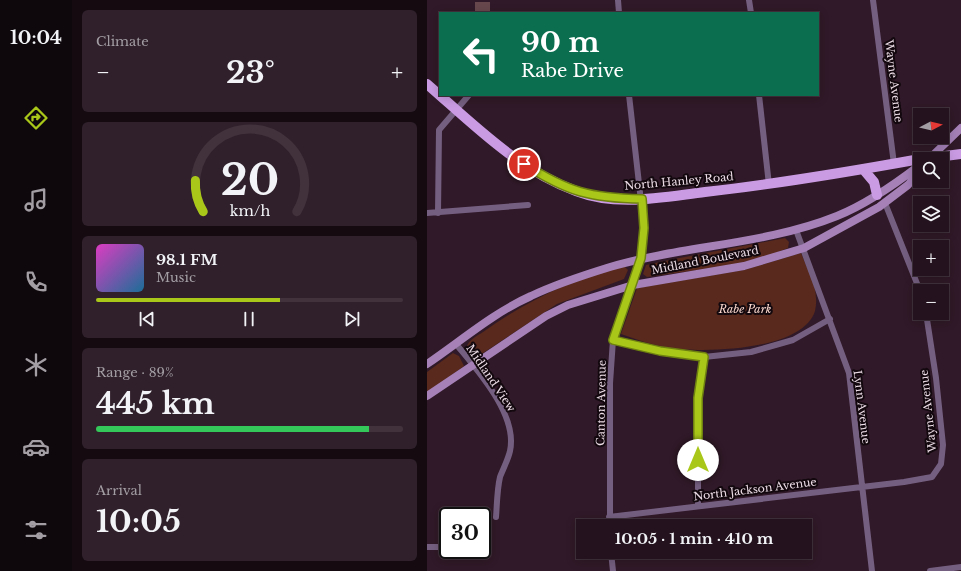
<!DOCTYPE html>
<meta charset="utf-8">
<style>
body{margin:0;font-family:"Libre Baskerville",serif;background:#30202b;color:#f1f3f6;height:100vh;display:flex;flex-direction:column;font-size:15px;white-space:nowrap}
*{box-sizing:border-box;margin:0}
p{font-size:13px;color:#a39ea4}
.icon{flex:none;width:22px;height:22px;fill:none;stroke:currentColor;stroke-width:2;stroke-linecap:round;stroke-linejoin:round}
.map{position:relative;flex:1;overflow:hidden}
.sheet{display:flex;flex-direction:column;gap:10px;padding:10px;background:#140a10;width:355px}
.sheet>*{flex:none}
.banner{position:absolute;left:12px;top:12px;width:380px;height:84px;border-radius:0px;box-shadow:0 2px 10px #0003,0 0 0 1px #41323c;background:#0b6e4f;color:#fff;overflow:hidden}
.needle{width:26px;rotate:83deg}
.controls{position:absolute;left:486px;top:108px;display:grid;gap:8px}
.controls a{display:grid;place-items:center;width:36px;height:36px;border-radius:0px;background:#24131e;box-shadow:0 2px 10px #0003,0 0 0 1px #41323c;font-size:20px}
.speed{position:absolute;left:12px;top:507px;display:flex;gap:8px;font-size:20px;font-weight:700;text-align:center}
.speed>*{display:grid;place-content:center;width:52px;height:52px;border-radius:50%;background:#24131e;box-shadow:0 2px 10px #0003,0 0 0 1px #41323c;line-height:1}
.speed .limit{border:2px solid #111;border-radius:6px;background:#fff;color:#111}
.pin{position:absolute;display:grid;place-items:center;width:34px;height:34px;color:#fff;margin:-17px;border:2px solid #fff;border-radius:50%;box-shadow:0 1px 4px #0007}
.me{position:absolute;width:44px;margin:-22px;rotate:0deg;stroke-linejoin:round;filter:drop-shadow(0 0 3px #0008)}
.turn{display:flex;align-items:center;gap:14px;height:84px;padding:0 16px;font-size:18px}
.turn .icon{width:52px;height:52px;stroke-width:2.5}
.turn b{display:block;font-size:28px;line-height:34px}
.big{font-size:30px;font-weight:700;line-height:1.1}
.sheet .card{flex:1;display:flex;flex-direction:column;justify-content:center;gap:6px;min-width:0;padding:0 14px;border-radius:6px;background:#30202b}
.sheet .dial{align-items:center;gap:0}
.dial svg{height:104px;overflow:visible;fill:none;stroke:#41323c;stroke-width:7;stroke-linecap:round;text-anchor:middle}
.dial text{fill:#f1f3f6;stroke:none}
.song{display:flex;align-items:center;gap:12px}
.cover{width:48px;height:48px;border-radius:6px;background:linear-gradient(135deg,hsl(310 70% 55%),hsl(200 70% 35%))}
.played{height:4px;border-radius:2px;background:linear-gradient(90deg,#a9c719 60%,#41323c 60%)}
.keys{display:flex;justify-content:space-around;direction:ltr}
.heat{display:flex;justify-content:space-between;align-items:center;font-size:22px;direction:ltr}
.charge{height:6px;border-radius:3px;background:linear-gradient(90deg,#34c759 89%,#41323c 0)}
.trip{position:absolute;left:149px;top:519px;width:236px;height:40px;border-radius:0px;background:#24131e;box-shadow:0 2px 10px #0003,0 0 0 1px #41323c;font-weight:700;line-height:40px;text-align:center}
main{display:flex;flex:1;min-height:0}
.dock{display:flex;flex-direction:column;width:72px;justify-content:space-around;align-items:center;background:#0e080c;color:#a39ea4}
.dock .icon{width:28px;height:28px}
.dock .selected{color:#a9c719}
.dock b{font-size:18px;color:#f1f3f6}
.map>svg:first-child{display:block}
.green{fill:#58291c}
.building{fill:#67474c}
.lines{fill:none;stroke-linecap:round;stroke-linejoin:round}
.minor{stroke:#755f81;stroke-width:6}
.secondary{stroke:#a581b8;stroke-width:8}
.primary{stroke:#ca9be3;stroke-width:10}
.route-casing{stroke:#6e8110;stroke-width:10}
.route{stroke:#a9c719;stroke-width:7}
.labels{text-anchor:middle;stroke-width:4;stroke-linejoin:round;paint-order:stroke}
.street-label{font-size:11px;fill:#ecdce5;stroke:#12080e}
.park-label{font-size:11px;font-style:italic;fill:#fddad0;stroke:#12080e}
</style>
<main>
<nav class="dock">
<b>10:04</b>
<svg class="icon selected" aria-label="directions" viewBox="0 0 24 24"><path d="M12 3l9 9-9 9-9-9zM9 14v-3h6M13 9l2 2-2 2"/></svg>
<svg class="icon" aria-label="music" viewBox="0 0 24 24"><path d="M9 18V5l10-2v13"/><circle cx="6" cy="18" r="3"/><circle cx="16" cy="16" r="3"/></svg>
<svg class="icon" aria-label="phone" viewBox="0 0 24 24"><path d="M5 4h4l2 5-3 2q2 4 5 5l2-3 5 2v4C11 20 4 13 5 4z"/></svg>
<svg class="icon" aria-label="climate" viewBox="0 0 24 24"><path d="M12 3v18M4 7l16 10M4 17L20 7"/></svg>
<svg class="icon" aria-label="car" viewBox="0 0 24 24"><path d="M5 17H2v-5l4-1 3-4h7l3 4 3 1v5h-3M9 17h6M6 11h13"/><circle cx="7" cy="17" r="2"/><circle cx="17" cy="17" r="2"/></svg>
<svg class="icon" aria-label="filters" viewBox="0 0 24 24"><path d="M4 7h16M4 17h16"/><circle cx="9" cy="7" r="2"/><circle cx="15" cy="17" r="2"/></svg>
</nav>
<section class="sheet">
<div class="card"><p>Climate</p>
<div class="heat"><a>−</a><b class="big">23°</b><a>+</a></div>
</div>
<div class="card dial"><svg viewBox="0 0 100 80">
<path d="M14 69A42 42 0 1 1 86 69"/>
<path d="M14 69A42 42 0 0 1 8 45" stroke="#a9c719"/>
<text x="50" y="56" font-size="32" font-weight="700">20</text>
<text x="50" y="72" font-size="11">km/h</text>
</svg></div>
<div class="card">
<div class="song"><i class="cover"></i><div><b>98.1 FM</b><p>Music</p></div></div>
<div class="played"></div>
<div class="keys"><svg class="icon" aria-label="previous" viewBox="0 0 24 24"><path d="M18 5L8 12l10 7zM5 5v14"/></svg><svg class="icon" aria-label="pause" viewBox="0 0 24 24"><path d="M8 5v14M16 5v14"/></svg><svg class="icon" aria-label="next" viewBox="0 0 24 24"><path d="M6 5l10 7-10 7zM19 5v14"/></svg></div>
</div>
<div class="card"><p>Range · 89%</p><b class="big">445 km</b><div class="charge"></div></div>
<div class="card"><p>Arrival</p><b class="big">10:05</b></div>
</section>
<div class="map">
<svg width="534" height="571" viewBox="0 0 534 571">
<rect width="100%" height="100%" fill="#301928"/>
<path class="green" d="M 358,238 L 362,242 L 361,248 C 318,267 266,270 220,277 L 216,274 L 219,265 C 265,255 312,247 358,238 Z
M 374,253 C 381,271 393,290 388,311 C 376,351 277,353 243,348 C 226,345 210,340 194,334 L 210,288 L 317,270 Z
M 197,266 L 201,270 L 197,279 L 130,304 L 50,357 L 45,356 L 40,349 C 39,341 50,336 56,332 C 98,302 146,278 197,266 Z
M 26,353 L 32,356 L 37,366 L 0,393 L 0,372 Z"/>
<path class="building" d="M 48,2 L 63,2 L 63,13 L 48,13 Z"/>
<g class="lines">
<path class="minor" d="M 191,0 L 192,13
M 322,0 L 324,13
M 446,0 L 467,164
M 332,95 L 342,185
M 458,203 L 493,291
M 0,213 L 101,205
M 11,213 L 12,130 L 42,95
M 369,230 L 422,373 L 445,571
M 186,340 L 233,351 L 277,357 L 324,352 L 366,340 L 403,319
M 29,344 C 51,371 91,415 83,451 C 81,460 76,469 73,477 C 70,490 70,505 69,517
M 271,506 L 271,398 L 277,357
M 182,517 L 477,482 L 505,477 L 514,464 L 516,445 L 509,378 L 499,313
M 183,526 L 183,383 L 186,340 L 214,258 L 217,228 L 202,95
M 0,547 L 16,547
M 184,552 L 186,571
M 503,571 L 534,567"/>
<path class="secondary" d="M 502,159 L 534,128
M 0,364 C 34,341 66,313 104,296 C 129,284 157,275 183,267 C 258,245 338,245 410,216 C 440,204 467,185 493,165
M 0,396 L 119,316 L 141,305 L 206,285 L 317,266 L 377,248 L 452,207 L 481,185 L 493,171"/>
<path class="primary" d="M 0,84 C 46,124 91,170 149,191 C 190,207 236,197 278,192 C 350,184 421,172 493,159
M 495,159 L 534,154
M 436,169 L 447,182 L 450,195"/>
</g>
<g class="lines">
<g class="route-casing">
<path id="route" d="M 97,164 C 141,192 163,198 215,199 L 217,228 L 214,258 L 186,340 L 233,351 L 277,357 L 271,398 L 271,460"/>
</g>
<use href="#route" class="route"/>
</g>
<g class="labels">
<g class="street-label">
<text transform="translate(467 81) rotate(83)" y="4">Wayne Avenue</text>
<text transform="translate(252 181) rotate(-5)" y="4">North Hanley Road</text>
<text transform="translate(278 260) rotate(-11)" y="4">Midland Boulevard</text>
<text transform="translate(64 378) rotate(56)" y="4">Midland View</text>
<text transform="translate(174 403) rotate(-89)" y="4">Canton Avenue</text>
<text transform="translate(435 407) rotate(83)" y="4">Lynn Avenue</text>
<text transform="translate(501 411) rotate(-96)" y="4">Wayne Avenue</text>
<text transform="translate(328 489) rotate(-7)" y="4">North Jackson Avenue</text>
</g>
<g class="park-label">
<text x="318" y="313">Rabe Park</text>
</g>
</g>
</svg>
<div class="controls">
<a><svg class="needle" viewBox="-14 -14 28 28"><path d="M0-13l5 13h-10z" fill="#e53935"/><path d="M0 13l5-13h-10z" fill="#a39ea4"/></svg></a>
<a><svg class="icon" aria-label="search" viewBox="0 0 24 24"><circle cx="10" cy="10" r="6"/><path d="M15 15l6 6"/></svg></a>
<a><svg class="icon" aria-label="layers" viewBox="0 0 24 24"><path d="M12 4l9 5-9 5-9-5zM3 14l9 5 9-5"/></svg></a>
<a>+</a>
<a>−</a>
</div>
<div class="speed"><div class="limit">30</div></div>
<div class="pin" style="left:97px;top:164px;background:#d93025"><svg class="icon" aria-label="arrive" viewBox="0 0 24 24"><path d="M6 21V4h12l-3 4 3 4H6"/></svg></div>
<svg class="me" style="left:271px;top:460px" viewBox="-20 -20 40 40"><circle r="19" fill="#fff"/><path d="M0-13L10 11 0 6-10 11z" fill="#a9c719"/></svg>
<div class="trip">10:05 · 1 min · 410 m</div>
<div class="banner">
<div class="turn"><svg class="icon" aria-label="left" viewBox="0 0 24 24"><path d="M17 20v-9H6M10 6l-5 5 5 5"/></svg><div><b>90 m</b>Rabe Drive</div></div>
</div>
</div>
</main>
